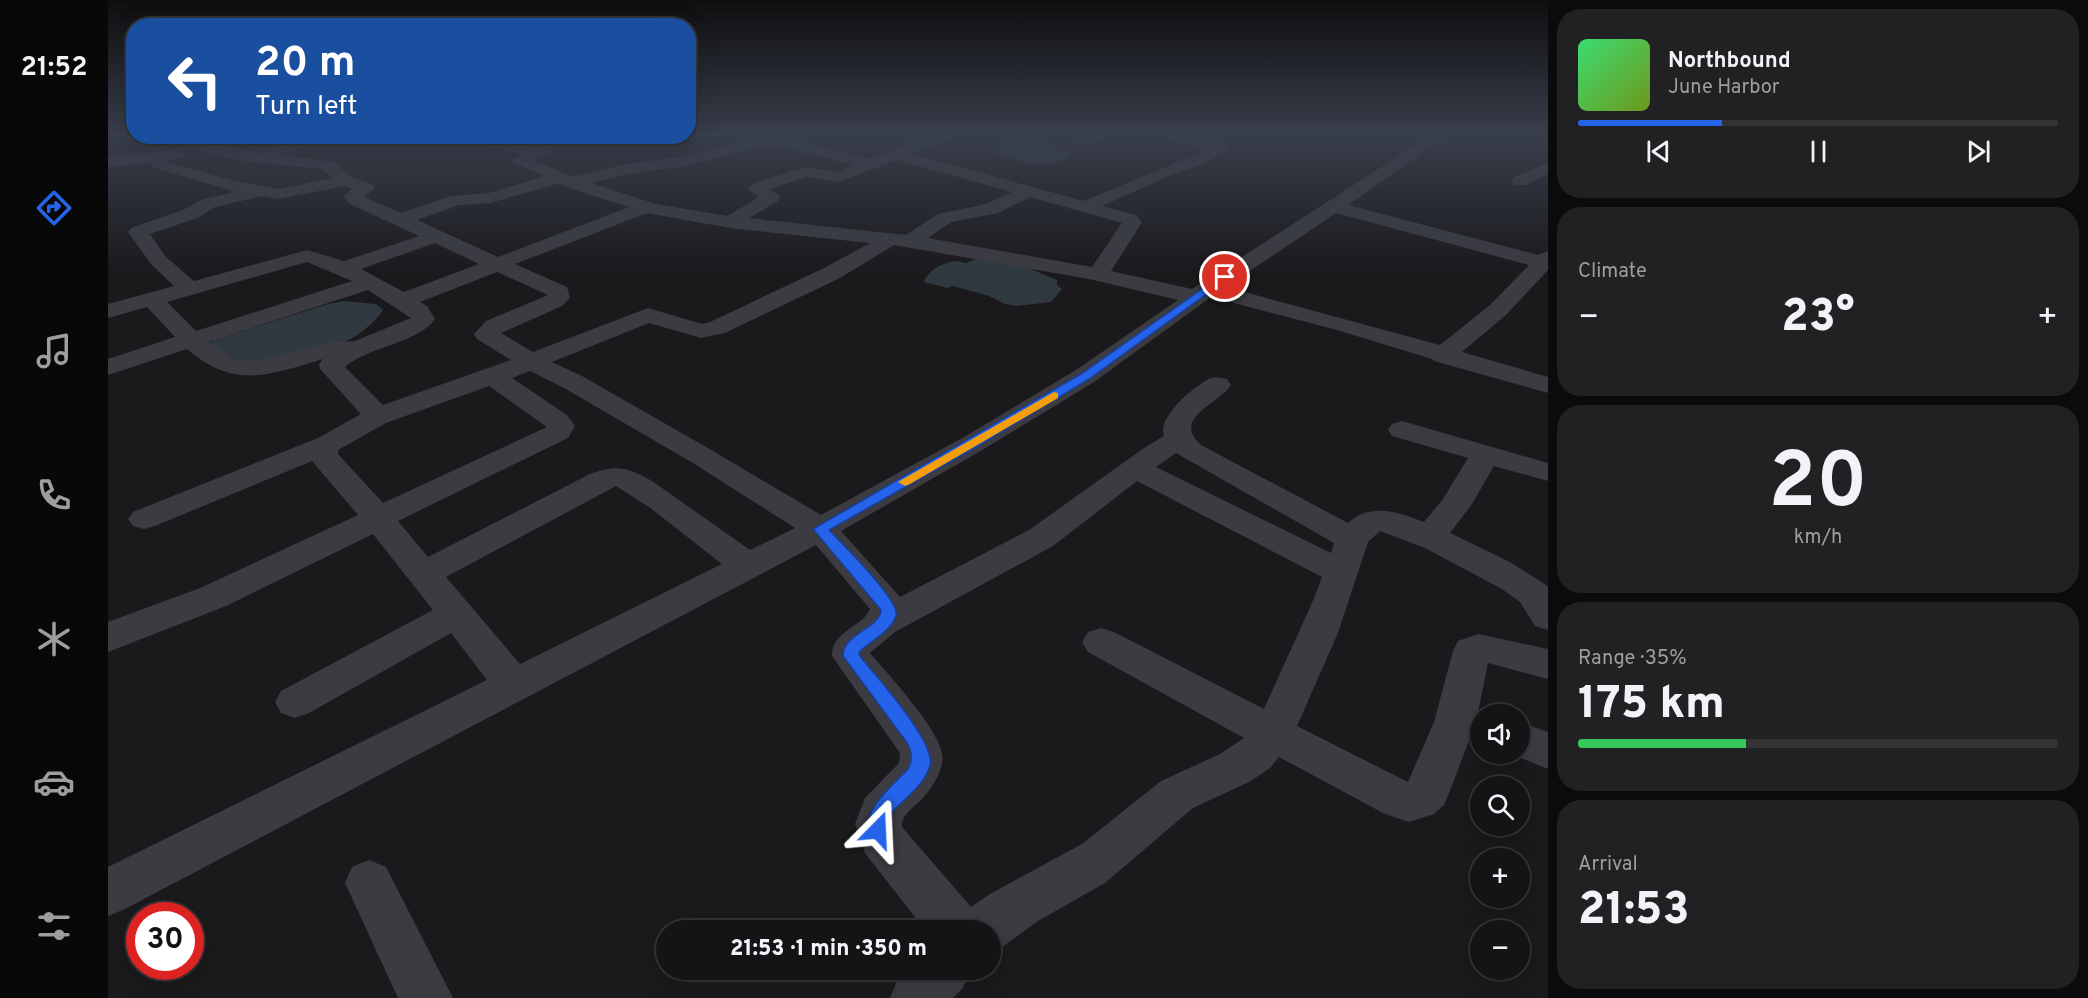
<!DOCTYPE html>
<meta charset="utf-8">
<style>
body{margin:0;font-family:Overpass,sans-serif;background:#212022;color:#f1f3f6;height:100vh;display:flex;flex-direction:column;font-size:22px;white-space:nowrap}
*{box-sizing:border-box;margin:0}
p{font-size:20px;color:#9d9ea0}
.icon{flex:none;width:33px;height:33px;fill:none;stroke:currentColor;stroke-width:2;stroke-linecap:round;stroke-linejoin:round}
.map{position:relative;flex:1;overflow:hidden}
.sheet{display:flex;flex-direction:column;gap:9px;padding:9px;background:#0b0a0c;width:540px}
.sheet>*{flex:none}
.banner{position:absolute;left:18px;top:18px;width:570px;height:126px;border-radius:24px;box-shadow:0 6px 24px #0002,0 0 0 2px #333234;background:#1a4fa0;color:#fff;overflow:hidden}
.controls{position:absolute;left:1362px;top:704px;display:grid;gap:12px}
.controls a{display:grid;place-items:center;width:60px;height:60px;border-radius:50%;background:#141315;box-shadow:0 6px 24px #0002,0 0 0 2px #333234;font-size:30px}
.speed{position:absolute;left:18px;top:902px;display:flex;gap:12px;font-size:30px;font-weight:700;text-align:center}
.speed>*{display:grid;place-content:center;width:78px;height:78px;border-radius:50%;background:#141315;box-shadow:0 6px 24px #0002,0 0 0 2px #333234;line-height:1}
.speed .limit{border:9px solid #d22;background:#fff;color:#111}
.pin{position:absolute;display:grid;place-items:center;width:51px;height:51px;color:#fff;margin:-26px;border:3px solid #fff;border-radius:50%;box-shadow:0 2px 6px #0007}
.me{position:absolute;width:66px;margin:-33px;rotate:21deg;stroke-linejoin:round;filter:drop-shadow(0 0 4px #0008)}
.turn{display:flex;align-items:center;gap:21px;height:126px;padding:0 30px;font-size:27px}
.turn .icon{width:78px;height:78px;stroke-width:2.5}
.turn b{display:block;font-size:42px;line-height:51px}
.big{font-size:45px;font-weight:800;line-height:1.1}
.sheet .widget{flex:1;display:flex;flex-direction:column;justify-content:center;gap:9px;min-width:0;padding:0 21px;border-radius:24px;background:#212022}
.sheet .dial{align-items:center;gap:0}
.dial b{font-size:78px;line-height:1}
.song{display:flex;align-items:center;gap:18px}
.cover{width:72px;height:72px;border-radius:9px;background:linear-gradient(135deg,hsl(140 70% 55%),hsl(80 70% 35%))}
.played{height:6px;border-radius:3px;background:linear-gradient(90deg,#2563eb 30%,#333234 30%)}
.keys{display:flex;justify-content:space-around;direction:ltr}
.heat{display:flex;justify-content:space-between;align-items:center;font-size:33px;direction:ltr}
.charge{height:9px;border-radius:4px;background:linear-gradient(90deg,#34c759 35%,#333234 0)}
.trip{position:absolute;left:548px;top:920px;width:345px;height:60px;border-radius:30px;background:#141315;box-shadow:0 6px 24px #0002,0 0 0 2px #333234;font-weight:800;line-height:60px;text-align:center}
main{display:flex;flex:1;min-height:0}
.dock{display:flex;flex-direction:column;width:108px;justify-content:space-around;align-items:center;background:#080808;color:#9d9ea0}
.dock .icon{width:42px;height:42px}
.dock .active{color:#2563eb}
.dock b{font-size:27px;color:#f1f3f6}
.map>svg:first-child{display:block}
.water{fill:#303840}
.lines{fill:none;stroke-linecap:round;stroke-linejoin:round}
.minor{fill:#3b3b41;fill-rule:evenodd}
.route{fill:#2563eb;stroke:#184099;stroke-width:1.5}
.slow{fill:#f59e0b}
</style>
<main>
<nav class="dock">
<b>21:52</b>
<svg class="icon active" aria-label="directions" viewBox="0 0 24 24"><path d="M12 3l9 9-9 9-9-9zM9 14v-3h6M13 9l2 2-2 2"/></svg>
<svg class="icon" aria-label="music" viewBox="0 0 24 24"><path d="M9 18V5l10-2v13"/><circle cx="6" cy="18" r="3"/><circle cx="16" cy="16" r="3"/></svg>
<svg class="icon" aria-label="phone" viewBox="0 0 24 24"><path d="M5 4h4l2 5-3 2q2 4 5 5l2-3 5 2v4C11 20 4 13 5 4z"/></svg>
<svg class="icon" aria-label="climate" viewBox="0 0 24 24"><path d="M12 3v18M4 7l16 10M4 17L20 7"/></svg>
<svg class="icon" aria-label="car" viewBox="0 0 24 24"><path d="M5 17H2v-5l4-1 3-4h7l3 4 3 1v5h-3M9 17h6M6 11h13"/><circle cx="7" cy="17" r="2"/><circle cx="17" cy="17" r="2"/></svg>
<svg class="icon" aria-label="filters" viewBox="0 0 24 24"><path d="M4 7h16M4 17h16"/><circle cx="9" cy="7" r="2"/><circle cx="15" cy="17" r="2"/></svg>
</nav>
<div class="map">
<svg width="1440" height="998" viewBox="0 0 1440 998">
<rect width="100%" height="100%" fill="#1a191c"/>
<path class="water" d="M 906,140 L 947,145 L 964,152 C 945,175 905,160 881,151 Z
M 872,258 L 916,266 L 949,280 L 949,285 L 954,289 L 943,302 L 909,306 L 897,304 L 881,296 L 845,286 L 839,288 L 816,282 C 820,270 836,262 848,261 C 852,261 855,263 858,263 C 863,261 866,259 872,258 Z
M 236,301 L 268,304 L 275,310 C 244,356 176,360 126,363 L 101,345 L 104,341 L 220,304 Z"/>
<g class="lines">
<path class="minor" d="M 663,135 L 687,135 L 682,139 L 761,159 L 825,135 L 845,135 L 843,138 L 804,154 L 976,201 L 1098,150 L 1061,138 L 1059,135 L 1081,135 L 1118,146 L 1120,149 L 1118,152 L 1090,166 L 1061,176 L 994,206 L 1028,215 L 1034,222 L 1003,271 L 1084,289 L 1323,135 L 1340,135 L 1240,205 L 1430,255 L 1440,251 L 1440,270 L 1398,315 L 1354,352 L 1440,377 L 1440,393 L 1326,361 L 1324,359 L 1229,330 L 1103,297 L 986,382 L 876,449 L 733,531 L 792,597 L 921,530 L 1036,448 L 1056,436 C 1049,417 1085,387 1101,379 C 1107,376 1113,378 1119,379 L 1123,385 C 1110,405 1063,418 1093,445 L 1240,523 C 1262,502 1291,512 1316,522 L 1335,499 L 1360,458 L 1284,436 L 1280,430 L 1284,424 L 1294,421 L 1440,463 L 1440,481 L 1386,466 L 1364,504 L 1342,533 L 1402,562 L 1438,585 L 1440,587 L 1440,630 L 1427,626 L 1412,602 L 1394,589 L 1317,548 L 1272,531 L 1260,542 L 1230,633 L 1189,726 L 1300,782 L 1326,722 L 1345,651 L 1350,641 L 1370,634 L 1440,649 L 1440,679 L 1380,663 L 1368,722 L 1342,791 L 1336,805 L 1326,814 L 1301,822 L 1275,813 L 1171,757 L 1162,768 L 1143,781 L 1085,808 L 997,883 L 930,921 L 893,948 L 882,952 L 882,930 L 817,930 L 757,853 L 747,824 L 757,798 L 791,763 L 792,753 L 724,656 C 724,630 754,628 762,609 L 708,545 L 17,909 L 0,916 L 0,867 L 379,680 L 343,633 L 201,713 L 187,718 L 173,713 L 167,702 L 173,691 L 325,610 L 265,534 L 118,606 L 0,652 L 0,622 L 92,588 L 250,515 L 204,461 L 47,526 L 36,529 L 25,526 L 20,519 L 25,512 L 210,438 L 253,414 L 212,369 L 211,364 L 215,359 C 161,375 127,390 79,349 L 0,375 L 0,359 L 67,337 L 39,307 L 0,318 L 0,304 L 66,286 L 43,264 L 20,232 L 23,228 L 75,210 L 95,199 L 128,192 L 44,167 L 43,162 L 0,167 L 0,157 L 71,149 L 79,154 L 77,157 L 56,161 L 123,180 L 170,189 L 225,178 L 214,169 L 135,161 L 94,151 L 92,148 L 100,143 L 153,153 L 155,150 L 198,136 L 222,136 L 220,139 L 171,155 L 225,162 L 244,177 L 264,184 L 267,188 L 256,197 L 293,213 L 343,196 L 381,193 L 437,176 L 406,163 L 404,160 L 413,154 L 352,139 L 350,136 L 378,136 L 428,148 L 457,136 L 479,136 L 426,160 L 465,177 L 518,164 L 572,157 ZM 664,144 L 745,165 L 728,172 L 698,167 L 646,183 L 639,189 L 651,197 L 619,216 L 548,204 L 483,183 L 519,174 L 572,167 ZM 789,160 L 904,192 L 878,204 L 830,214 L 798,235 L 641,218 L 670,201 L 673,197 L 662,189 L 699,177 L 730,182 ZM 452,183 L 458,187 L 521,207 L 390,257 L 309,220 L 351,205 L 382,203 ZM 237,186 L 244,189 L 236,196 L 240,203 L 311,236 L 236,261 L 199,250 L 86,281 L 57,256 L 42,234 L 89,218 L 107,207 L 154,196 L 170,199 ZM 922,197 L 1014,223 L 984,267 L 820,238 L 843,222 L 890,213 ZM 539,213 L 622,228 L 762,243 L 716,268 L 602,322 L 594,324 L 540,308 L 425,352 L 393,333 L 454,306 L 462,298 L 459,287 L 407,264 ZM 1228,213 L 1421,265 L 1382,305 L 1332,345 L 1118,287 ZM 327,243 L 371,264 L 296,292 L 253,269 ZM 786,245 L 981,279 L 1070,300 L 968,370 L 856,437 L 713,515 L 605,451 L 474,376 L 444,362 L 541,323 L 593,338 L 617,333 L 732,278 ZM 199,262 L 244,281 L 88,331 L 59,302 ZM 389,272 L 440,295 L 378,321 L 366,334 L 369,339 L 403,360 L 275,405 L 237,367 C 261,346 309,344 327,319 L 319,306 L 312,302 ZM 260,290 L 303,318 L 247,341 L 219,343 L 153,360 L 125,359 L 101,342 ZM 422,371 L 456,388 L 585,463 L 687,528 L 642,550 L 544,481 C 519,467 507,464 480,475 L 320,557 L 290,521 L 460,438 L 467,426 L 459,415 L 404,378 ZM 381,386 L 439,427 L 275,503 L 230,454 L 230,450 L 278,423 ZM 1068,453 L 1226,543 L 1223,553 L 1048,467 ZM 1029,481 L 1214,577 L 1207,596 L 1156,709 L 1006,632 L 993,628 L 980,632 L 974,642 L 980,652 L 1136,738 L 1112,754 L 1053,781 L 974,844 L 882,894 L 863,907 L 794,827 C 793,815 806,807 814,799 C 824,788 837,769 834,754 C 831,729 780,674 762,653 L 787,632 L 945,546 ZM 508,486 L 541,507 L 614,564 L 412,664 L 338,577 Z
M 976,135 L 1000,135 L 997,138 L 978,144 L 970,139 Z
M 247,136 L 310,136 C 297,148 265,143 249,139 Z
M 1440,163 L 1440,174 L 1418,185 L 1406,185 L 1403,181 L 1406,177 Z
M 1412,722 L 1440,732 L 1440,769 L 1401,753 L 1412,753 Z
M 261,860 L 278,867 L 345,998 L 290,998 L 237,883 L 244,867 Z
M 799,969 L 862,969 L 855,988 L 845,998 L 782,998 L 790,979 Z"/>
</g>
<linearGradient id="sky" x2="0" y2="1"><stop stop-color="#0e0e0f"/><stop offset="0.49" stop-color="#383e4b"/><stop offset="1" stop-color="#383e4b" stop-opacity="0"/></linearGradient>
<rect width="1440" height="274" fill="url(#sky)"/>
<path class="route" d="M 1114,275 L 1122,277 L 981,379 L 870,446 L 721,530 C 733,543 793,601 788,616 C 784,630 762,642 752,651 L 751,655 C 767,675 828,742 822,765 C 817,786 794,799 782,815 C 777,821 780,830 777,837 L 770,839 L 763,837 C 751,810 784,787 800,769 C 805,760 804,753 800,744 L 735,656 C 735,633 772,629 773,610 L 705,529 L 973,374 Z"/>
<path class="slow" d="M 946,392 L 950,393 L 950,398 L 802,484 L 797,486 L 790,482 Z"/>
</svg>
<div class="controls">
<a><svg class="icon" aria-label="sound" viewBox="0 0 24 24"><path d="M4 9h4l5-4v14l-5-4H4zM17 9q2 3 0 6"/></svg></a>
<a><svg class="icon" aria-label="search" viewBox="0 0 24 24"><circle cx="10" cy="10" r="6"/><path d="M15 15l6 6"/></svg></a>
<a>+</a>
<a>−</a>
</div>
<div class="speed"><div class="limit">30</div></div>
<div class="pin" style="left:1117px;top:277px;background:#d93025"><svg class="icon" aria-label="arrive" viewBox="0 0 24 24"><path d="M6 21V4h12l-3 4 3 4H6"/></svg></div>
<svg class="me" style="left:770px;top:830px" viewBox="-20 -20 40 40"><path d="M0-17L14 15 0 8-14 15z" fill="#2563eb" stroke="#fff" stroke-width="4"/></svg>
<div class="trip">21:53 · 1 min · 350 m</div>
<div class="banner">
<div class="turn"><svg class="icon" aria-label="left" viewBox="0 0 24 24"><path d="M17 20v-9H6M10 6l-5 5 5 5"/></svg><div><b>20 m</b>Turn left</div></div>
</div>
</div>
<section class="sheet">
<div class="widget">
<div class="song"><i class="cover"></i><div><b>Northbound</b><p>June Harbor</p></div></div>
<div class="played"></div>
<div class="keys"><svg class="icon" aria-label="previous" viewBox="0 0 24 24"><path d="M18 5L8 12l10 7zM5 5v14"/></svg><svg class="icon" aria-label="pause" viewBox="0 0 24 24"><path d="M8 5v14M16 5v14"/></svg><svg class="icon" aria-label="next" viewBox="0 0 24 24"><path d="M6 5l10 7-10 7zM19 5v14"/></svg></div>
</div>
<div class="widget"><p>Climate</p>
<div class="heat"><a>−</a><b class="big">23°</b><a>+</a></div>
</div>
<div class="widget dial"><b>20</b><p>km/h</p></div>
<div class="widget"><p>Range · 35%</p><b class="big">175 km</b><div class="charge"></div></div>
<div class="widget"><p>Arrival</p><b class="big">21:53</b></div>
</section>
</main>
